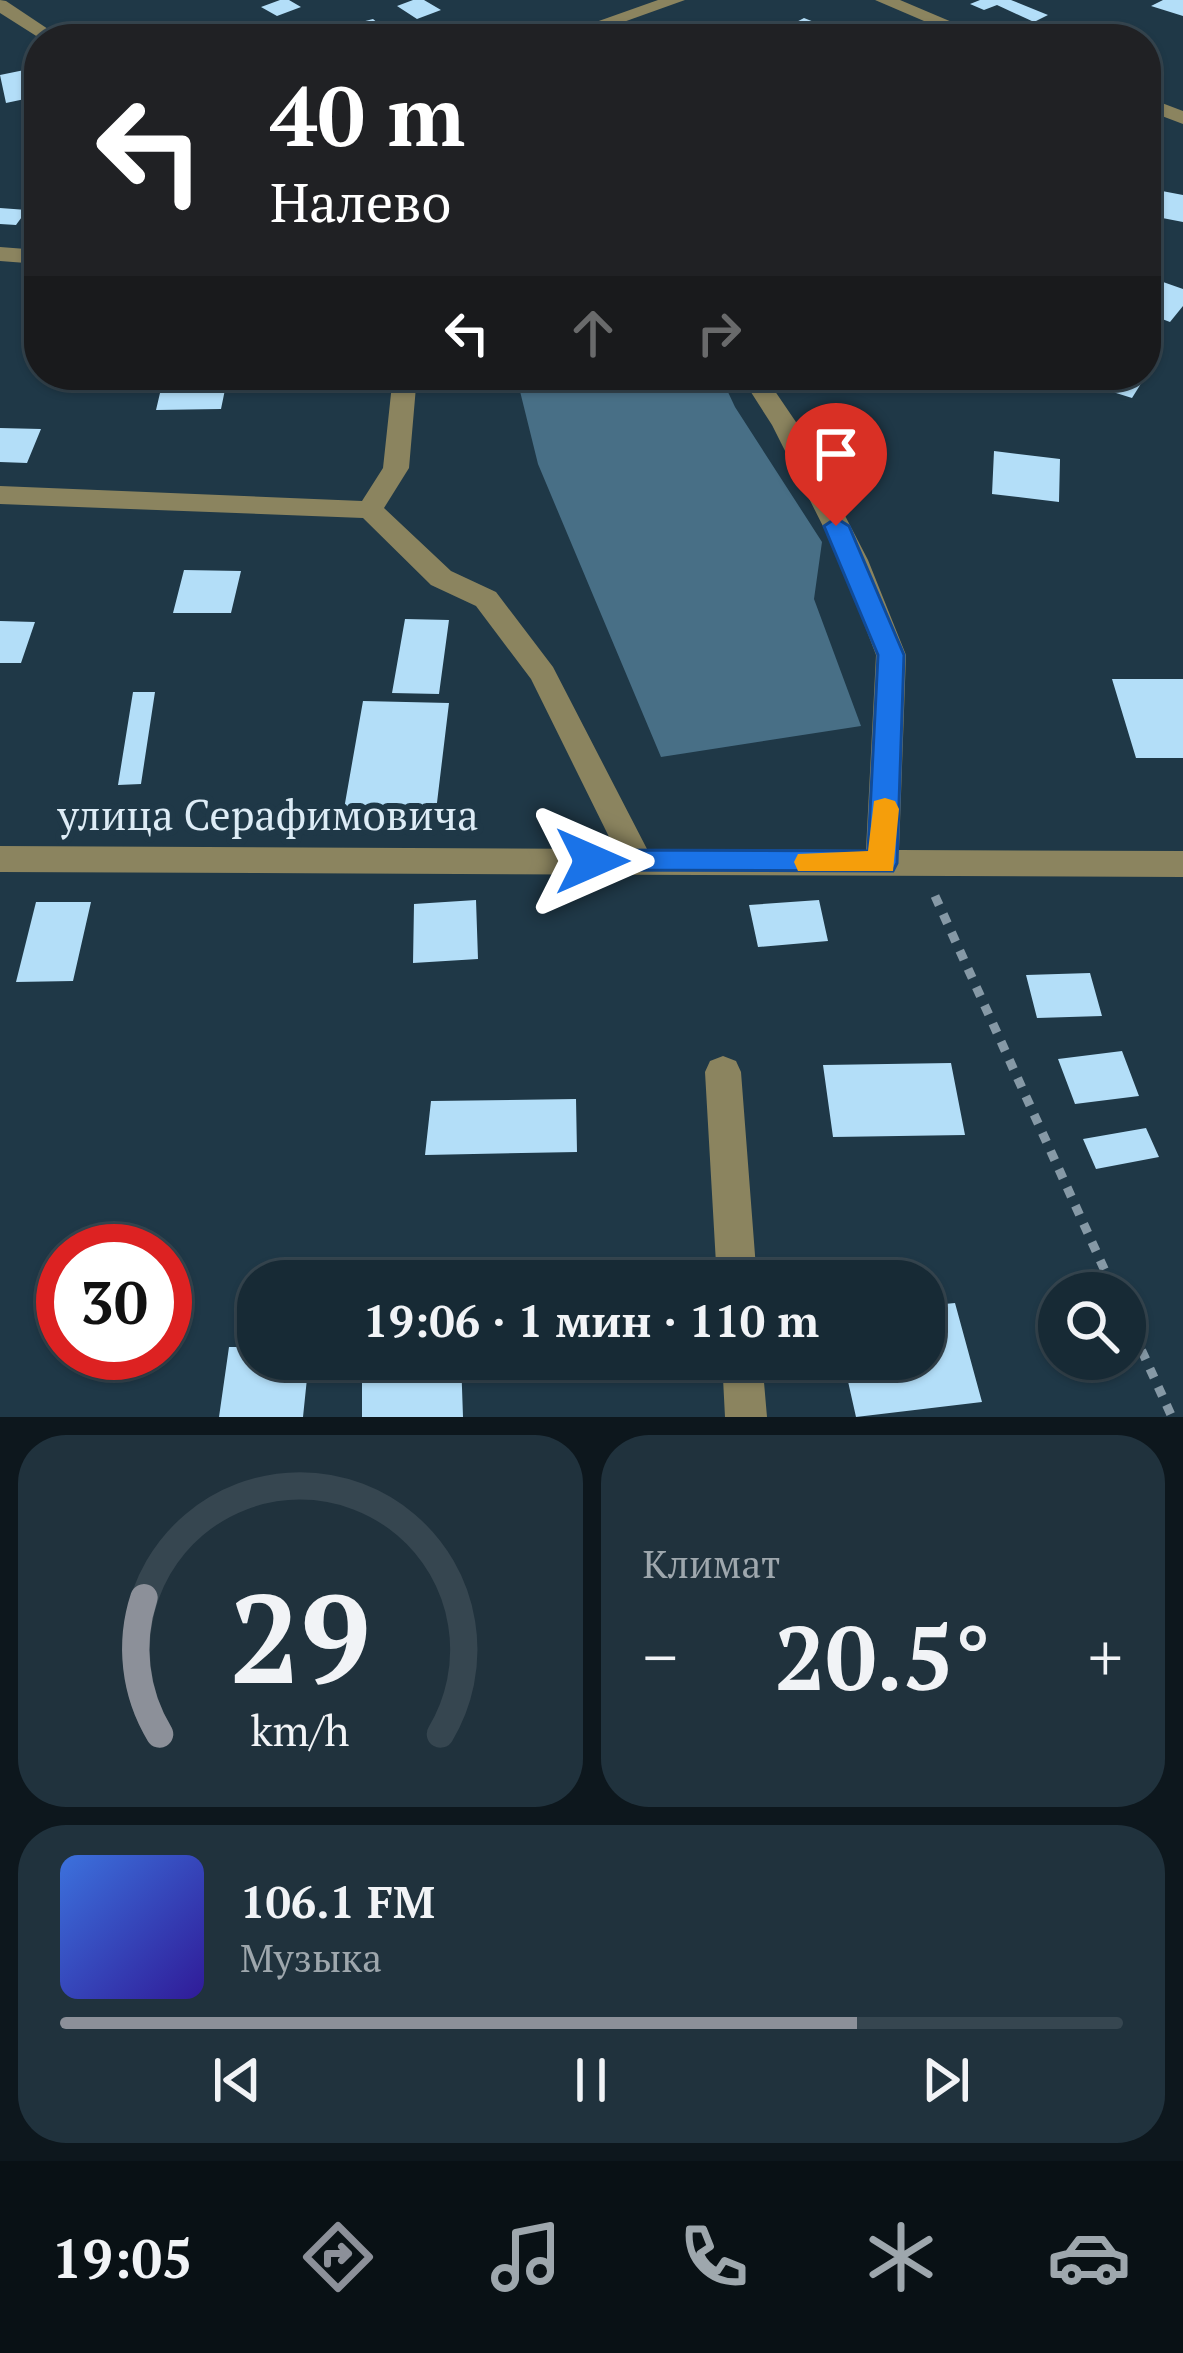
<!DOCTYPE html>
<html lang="ru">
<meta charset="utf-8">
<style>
body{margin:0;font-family:"PT Serif",serif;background:#20323d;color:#f1f3f6;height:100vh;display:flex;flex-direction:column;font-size:45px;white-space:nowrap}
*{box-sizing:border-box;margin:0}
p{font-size:39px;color:#9ea7ad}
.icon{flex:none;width:66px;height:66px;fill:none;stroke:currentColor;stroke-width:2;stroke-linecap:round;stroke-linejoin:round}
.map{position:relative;height:1417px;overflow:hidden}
.details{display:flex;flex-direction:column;gap:18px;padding:18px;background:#0d171d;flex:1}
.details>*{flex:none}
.banner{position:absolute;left:24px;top:24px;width:1137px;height:366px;border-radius:48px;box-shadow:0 3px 9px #0004,0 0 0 3px #364650;background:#202124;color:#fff;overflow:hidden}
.tools{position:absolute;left:1038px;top:1272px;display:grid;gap:24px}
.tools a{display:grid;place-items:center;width:108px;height:108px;border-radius:50%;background:#172a35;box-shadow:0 3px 9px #0004,0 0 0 3px #364650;font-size:60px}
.speed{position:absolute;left:36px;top:1224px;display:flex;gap:24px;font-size:60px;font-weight:700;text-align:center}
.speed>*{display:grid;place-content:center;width:156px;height:156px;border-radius:50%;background:#172a35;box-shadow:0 3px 9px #0004,0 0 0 3px #364650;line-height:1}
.speed .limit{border:18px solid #d22;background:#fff;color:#111}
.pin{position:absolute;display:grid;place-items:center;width:102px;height:102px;color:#fff;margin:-123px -51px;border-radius:50% 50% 50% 0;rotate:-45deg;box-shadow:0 0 12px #0007}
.pin .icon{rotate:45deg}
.me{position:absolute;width:132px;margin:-66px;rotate:90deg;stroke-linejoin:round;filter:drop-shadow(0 0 9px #0008)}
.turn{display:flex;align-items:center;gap:42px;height:252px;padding:0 48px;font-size:54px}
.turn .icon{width:156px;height:156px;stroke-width:2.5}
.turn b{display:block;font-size:84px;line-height:102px}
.lanes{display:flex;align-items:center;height:114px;padding:0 48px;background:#0003;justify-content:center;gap:60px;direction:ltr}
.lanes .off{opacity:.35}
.big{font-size:90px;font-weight:700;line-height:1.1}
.details .widget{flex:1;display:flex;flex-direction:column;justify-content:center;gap:18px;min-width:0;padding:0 42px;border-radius:48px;background:#20323d}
.details .dial{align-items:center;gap:0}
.dial svg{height:312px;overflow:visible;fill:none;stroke:#364650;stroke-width:7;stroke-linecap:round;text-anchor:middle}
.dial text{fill:#f1f3f6;stroke:none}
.song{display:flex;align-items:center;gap:36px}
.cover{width:144px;height:144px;border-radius:18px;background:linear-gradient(135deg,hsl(220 70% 55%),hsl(250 70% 35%))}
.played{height:12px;border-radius:6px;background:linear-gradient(90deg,#8c9099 75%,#364650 75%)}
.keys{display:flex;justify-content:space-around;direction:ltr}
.heat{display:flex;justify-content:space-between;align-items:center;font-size:66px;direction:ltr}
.details .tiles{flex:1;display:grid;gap:18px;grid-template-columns:1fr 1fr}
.widget:last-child{grid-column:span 2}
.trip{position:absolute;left:237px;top:1260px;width:708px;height:120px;border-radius:48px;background:#172a35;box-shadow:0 3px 9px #0004,0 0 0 3px #364650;font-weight:700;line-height:120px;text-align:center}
.dock{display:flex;height:192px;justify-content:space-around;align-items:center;background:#091115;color:#9ea7ad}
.dock .icon{width:84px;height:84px}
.dock .selected{color:#8c9099}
.dock b{font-size:54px;color:#f1f3f6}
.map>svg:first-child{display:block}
.water{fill:#486f86}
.building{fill:#b3def8}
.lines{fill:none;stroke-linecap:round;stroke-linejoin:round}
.path{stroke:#8699a6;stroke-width:9;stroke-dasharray:10 10;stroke-linecap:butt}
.minor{fill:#8b845f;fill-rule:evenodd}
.route{fill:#1a73e8;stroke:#114b97;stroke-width:3}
.slow{fill:#f59e0b}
.labels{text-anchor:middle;stroke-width:12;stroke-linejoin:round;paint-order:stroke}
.street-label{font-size:42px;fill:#ddecf6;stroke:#1f3847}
</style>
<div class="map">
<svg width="1183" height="1417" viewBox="0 0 1183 1417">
<rect width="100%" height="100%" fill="#1f3847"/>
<path class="water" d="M 516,375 L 720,375 L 735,407 L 822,542 L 814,599 L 861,726 L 661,757 L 538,464 Z"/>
<path class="building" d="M 280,0 L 289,0 L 301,7 L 277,16 L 261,7 Z
M 413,0 L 424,0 L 441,10 L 417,19 L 397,6 Z
M 980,0 L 1011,0 L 1048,15 L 1034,22 L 997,5 L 984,10 L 970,4 Z
M 1163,0 L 1183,0 L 1183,16 L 1151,6 Z
M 804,18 L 857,39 L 764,39 Z
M 373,19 L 392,35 L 336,39 L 327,31 Z
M 1069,26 L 1095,38 L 1111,31 L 1130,39 L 1057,39 L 1049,35 Z
M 39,67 L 39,96 L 6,103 L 0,75 Z
M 1162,191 L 1183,195 L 1183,222 L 1152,216 Z
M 0,208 L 27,210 L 16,225 L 0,224 Z
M 1146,276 L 1183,289 L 1183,306 L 1170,322 L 1146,313 Z
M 1146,345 L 1162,350 L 1132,398 L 1062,376 L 1146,375 Z
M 228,375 L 221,409 L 156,410 L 164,376 Z
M 0,428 L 41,429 L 27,463 L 0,462 Z
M 994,451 L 1060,459 L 1059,502 L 992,494 Z
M 184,570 L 241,571 L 231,613 L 173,613 Z
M 405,619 L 449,620 L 439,694 L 392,693 Z
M 0,621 L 35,622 L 21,663 L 0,663 Z
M 1112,679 L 1183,679 L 1183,758 L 1136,758 Z
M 133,692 L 155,692 L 141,784 L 118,785 Z
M 363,701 L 449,703 L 436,811 L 344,809 Z
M 476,900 L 478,959 L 413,963 L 414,904 Z
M 819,900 L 828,941 L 758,947 L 749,905 Z
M 36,902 L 91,902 L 73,981 L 16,982 Z
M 1090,973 L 1102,1016 L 1037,1018 L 1026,975 Z
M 1122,1051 L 1139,1096 L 1075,1104 L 1058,1059 Z
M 951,1063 L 965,1135 L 833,1137 L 823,1065 Z
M 576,1099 L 577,1152 L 425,1155 L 431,1101 Z
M 1146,1128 L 1159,1157 L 1096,1169 L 1083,1139 Z
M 955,1303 L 982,1402 L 856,1417 L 843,1359 L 924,1359 L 924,1306 Z
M 229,1347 L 258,1347 L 258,1359 L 309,1359 L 303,1417 L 219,1417 Z
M 362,1359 L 461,1359 L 463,1417 L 362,1417 Z"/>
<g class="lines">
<path class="path" d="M 935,896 L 1115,1293
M 1125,1314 L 1172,1417"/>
<path class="minor" d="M 0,0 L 6,1 L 63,39 L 41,39 L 0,13 Z
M 658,0 L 685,0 L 576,39 L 548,39 Z
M 875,0 L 900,0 L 992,39 L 966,39 Z
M 1146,97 L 1183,111 L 1183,124 L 1146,110 Z
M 0,247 L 39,250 L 39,264 L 0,261 Z
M 393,375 L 417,375 L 409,468 L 384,508 L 451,571 L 496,592 L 553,667 L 647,849 L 866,850 L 876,655 L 840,560 L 772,425 L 740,375 L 764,375 L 798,425 L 868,560 L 906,655 L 899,850 L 1183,851 L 1183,877 L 0,872 L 0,846 L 615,849 L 531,679 L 476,606 L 431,585 L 363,518 L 0,504 L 0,486 L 362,501 L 383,468 Z
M 723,1056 L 736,1061 L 741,1072 L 757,1281 L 717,1281 L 705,1072 L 710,1061 Z
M 722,1359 L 762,1359 L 767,1417 L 725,1417 Z"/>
</g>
<path class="route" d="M 836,518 L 849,526 L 904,655 L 897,863 L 893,871 L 581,870 L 577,861 L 581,853 L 592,850 L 868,851 L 878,655 L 824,526 Z"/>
<path class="slow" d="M 885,798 L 895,801 L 899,809 L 893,871 L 798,871 L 794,862 L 798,854 L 868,851 L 874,801 Z"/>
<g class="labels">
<g class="street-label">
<text x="268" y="830">улица Серафимовича</text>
</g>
</g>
</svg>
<div class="tools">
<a><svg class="icon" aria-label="search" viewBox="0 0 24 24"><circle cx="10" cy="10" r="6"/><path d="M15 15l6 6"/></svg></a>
</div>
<div class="speed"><div class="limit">30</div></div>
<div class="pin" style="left:836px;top:526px;background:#d93025"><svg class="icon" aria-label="arrive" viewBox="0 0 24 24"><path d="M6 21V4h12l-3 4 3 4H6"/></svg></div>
<svg class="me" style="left:592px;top:861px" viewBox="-20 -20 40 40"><path d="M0-17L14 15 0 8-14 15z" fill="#1a73e8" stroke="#fff" stroke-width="4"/></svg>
<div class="trip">19:06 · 1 мин · 110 m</div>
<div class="banner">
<div class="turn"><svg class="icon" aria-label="left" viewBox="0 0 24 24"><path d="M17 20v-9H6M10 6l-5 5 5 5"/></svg><div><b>40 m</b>Налево</div></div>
<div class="lanes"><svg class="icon" aria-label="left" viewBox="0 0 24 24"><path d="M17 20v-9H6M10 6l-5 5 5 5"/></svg><svg class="icon off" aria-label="ahead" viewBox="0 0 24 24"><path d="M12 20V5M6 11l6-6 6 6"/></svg><svg class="icon off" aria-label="right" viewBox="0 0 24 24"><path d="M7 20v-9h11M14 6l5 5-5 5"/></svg></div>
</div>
</div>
<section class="details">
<div class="tiles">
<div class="widget dial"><svg viewBox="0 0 100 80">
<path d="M14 69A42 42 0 1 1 86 69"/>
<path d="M14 69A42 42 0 0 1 10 34" stroke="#8c9099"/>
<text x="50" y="56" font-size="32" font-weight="700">29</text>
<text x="50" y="72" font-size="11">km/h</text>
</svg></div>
<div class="widget"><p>Климат</p>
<div class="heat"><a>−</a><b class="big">20.5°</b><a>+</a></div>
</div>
<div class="widget">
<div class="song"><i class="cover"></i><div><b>106.1 FM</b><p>Музыка</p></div></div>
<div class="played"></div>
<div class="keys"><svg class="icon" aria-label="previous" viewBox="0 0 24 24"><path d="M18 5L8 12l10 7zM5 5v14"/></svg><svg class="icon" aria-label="pause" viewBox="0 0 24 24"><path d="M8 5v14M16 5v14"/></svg><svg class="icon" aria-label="next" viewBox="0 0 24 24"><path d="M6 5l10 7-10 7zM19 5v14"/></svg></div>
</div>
</div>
</section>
<nav class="dock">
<b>19:05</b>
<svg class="icon selected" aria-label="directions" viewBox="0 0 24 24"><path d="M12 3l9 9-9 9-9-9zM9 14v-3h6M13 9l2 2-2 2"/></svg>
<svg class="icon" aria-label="music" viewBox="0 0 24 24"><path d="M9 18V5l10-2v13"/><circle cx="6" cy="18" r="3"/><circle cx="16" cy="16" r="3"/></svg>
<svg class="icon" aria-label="phone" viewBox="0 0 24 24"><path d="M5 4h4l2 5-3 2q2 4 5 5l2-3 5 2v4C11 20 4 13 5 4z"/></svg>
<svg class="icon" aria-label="climate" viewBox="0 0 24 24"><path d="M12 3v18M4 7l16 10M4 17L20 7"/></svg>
<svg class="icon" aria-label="car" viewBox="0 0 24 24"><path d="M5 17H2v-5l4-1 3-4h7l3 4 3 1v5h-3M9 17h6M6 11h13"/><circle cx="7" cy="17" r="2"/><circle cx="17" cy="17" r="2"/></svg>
</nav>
